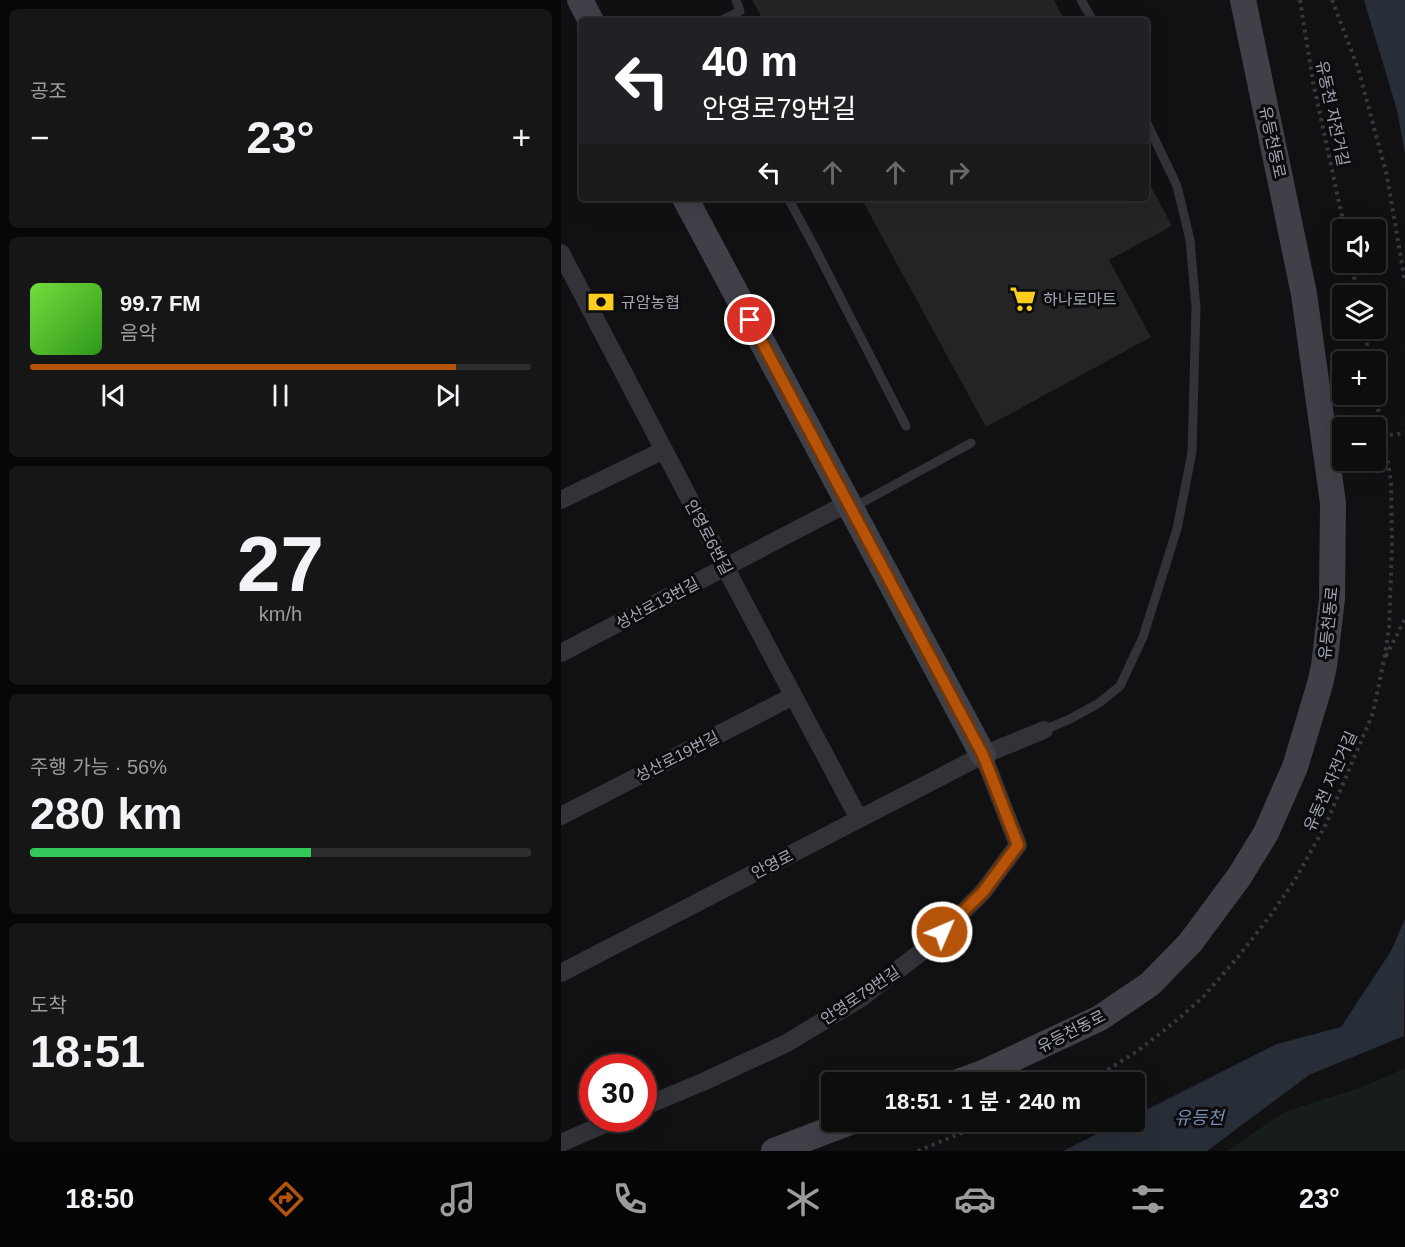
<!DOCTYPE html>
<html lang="ko">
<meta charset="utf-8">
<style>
body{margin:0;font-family:Arial,"Noto Sans KR",sans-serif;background:#161617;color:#f1f3f6;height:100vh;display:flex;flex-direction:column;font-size:22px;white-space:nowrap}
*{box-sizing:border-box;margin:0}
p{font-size:20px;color:#9a9c9e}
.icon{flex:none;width:33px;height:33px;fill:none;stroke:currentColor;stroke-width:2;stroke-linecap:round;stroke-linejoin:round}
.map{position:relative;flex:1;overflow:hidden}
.sheet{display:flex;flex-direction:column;gap:9px;padding:9px;background:#070708;width:561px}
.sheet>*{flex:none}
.guide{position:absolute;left:18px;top:18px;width:570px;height:183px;border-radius:6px;box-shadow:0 6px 24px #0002,0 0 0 2px #2d2d2e;background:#202124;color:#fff;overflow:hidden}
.buttons{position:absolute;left:771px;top:219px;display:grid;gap:12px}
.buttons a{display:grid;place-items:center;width:54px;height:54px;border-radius:6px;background:#0d0d0e;box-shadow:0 6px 24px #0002,0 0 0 2px #2d2d2e;font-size:30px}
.speed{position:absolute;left:18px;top:1054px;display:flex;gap:12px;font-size:30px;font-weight:700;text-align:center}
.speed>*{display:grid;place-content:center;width:78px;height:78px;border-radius:50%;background:#0d0d0e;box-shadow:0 6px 24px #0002,0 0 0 2px #2d2d2e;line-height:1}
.speed .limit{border:9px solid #d22;background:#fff;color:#111}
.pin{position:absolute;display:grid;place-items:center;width:51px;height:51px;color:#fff;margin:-26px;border:3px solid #fff;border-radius:50%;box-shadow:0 2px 6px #0007}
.me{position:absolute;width:66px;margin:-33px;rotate:45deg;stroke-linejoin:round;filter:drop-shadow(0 0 4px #0008)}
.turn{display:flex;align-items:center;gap:21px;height:126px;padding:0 24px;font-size:27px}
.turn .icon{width:78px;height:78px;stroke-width:2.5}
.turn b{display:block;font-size:42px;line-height:51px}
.lanes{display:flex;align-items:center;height:57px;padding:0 24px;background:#0003;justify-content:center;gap:30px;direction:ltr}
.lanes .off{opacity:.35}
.big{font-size:45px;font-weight:600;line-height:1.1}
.sheet .widget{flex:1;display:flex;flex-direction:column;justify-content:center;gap:9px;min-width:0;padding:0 21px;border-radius:9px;background:#161617}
.sheet .dial{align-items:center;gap:0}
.dial b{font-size:78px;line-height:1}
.song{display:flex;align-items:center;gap:18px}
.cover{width:72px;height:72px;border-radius:9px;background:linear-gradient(135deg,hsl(100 70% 55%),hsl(110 70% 35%))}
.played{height:6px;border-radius:3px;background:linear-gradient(90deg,#b45309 85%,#2d2d2e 85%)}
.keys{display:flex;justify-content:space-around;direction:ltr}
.heat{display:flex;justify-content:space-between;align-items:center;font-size:33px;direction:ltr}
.charge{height:9px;border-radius:4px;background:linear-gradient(90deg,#34c759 56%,#2d2d2e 0)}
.trip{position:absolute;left:260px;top:1072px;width:324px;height:60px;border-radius:6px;background:#0d0d0e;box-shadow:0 6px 24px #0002,0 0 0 2px #2d2d2e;font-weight:600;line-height:60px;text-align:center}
.menu{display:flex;height:96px;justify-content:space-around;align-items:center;background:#050506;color:#9a9c9e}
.menu .icon{width:42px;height:42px}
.menu .on{color:#b45309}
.menu b{font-size:27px;color:#f1f3f6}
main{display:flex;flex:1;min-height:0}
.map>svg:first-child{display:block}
.green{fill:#171e19}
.water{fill:#272e37}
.building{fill:#242427}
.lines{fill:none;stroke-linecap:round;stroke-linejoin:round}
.path{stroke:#38393f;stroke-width:4;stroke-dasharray:3 4.5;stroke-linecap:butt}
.lane{stroke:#323238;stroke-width:9}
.street{stroke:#323238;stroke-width:18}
.secondary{stroke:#404148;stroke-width:26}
.route-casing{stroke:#753606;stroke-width:15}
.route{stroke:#b45309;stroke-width:10}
.labels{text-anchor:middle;stroke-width:6;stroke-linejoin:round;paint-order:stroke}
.street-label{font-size:16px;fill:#a1a5b4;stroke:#0c0c0e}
.poi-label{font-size:16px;fill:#a1a5b4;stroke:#0c0c0e;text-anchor:start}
.water-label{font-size:18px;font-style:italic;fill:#768eb2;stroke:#0c0c0e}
</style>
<main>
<section class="sheet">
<div class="widget"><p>공조</p>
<div class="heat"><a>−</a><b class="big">23°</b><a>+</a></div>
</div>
<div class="widget">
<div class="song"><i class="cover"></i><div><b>99.7 FM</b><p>음악</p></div></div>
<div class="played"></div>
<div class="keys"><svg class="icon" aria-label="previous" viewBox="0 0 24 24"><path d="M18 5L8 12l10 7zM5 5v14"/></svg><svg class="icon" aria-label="pause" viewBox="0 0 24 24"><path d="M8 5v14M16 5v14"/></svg><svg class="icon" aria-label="next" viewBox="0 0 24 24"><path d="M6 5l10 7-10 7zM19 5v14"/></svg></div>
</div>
<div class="widget dial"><b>27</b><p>km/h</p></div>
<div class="widget"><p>주행 가능 · 56%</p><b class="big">280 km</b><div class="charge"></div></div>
<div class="widget"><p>도착</p><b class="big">18:51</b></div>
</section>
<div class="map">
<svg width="844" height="1151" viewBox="0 0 844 1151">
<rect width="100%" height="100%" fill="#111113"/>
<path class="green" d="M 844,1068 L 844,1151 L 666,1151 L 723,1112 L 802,1087 Z"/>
<path class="water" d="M 803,0 L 844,0 L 844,154 L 836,110 Z
M 844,919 L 843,1036 L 748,1075 L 646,1151 L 502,1151 L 560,1122 L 573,1122 L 573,1116 L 716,1044 L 780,1027 L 830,951 Z"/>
<path class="building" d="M 191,0 L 493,0 L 504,21 L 203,21 Z
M 585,177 L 611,226 L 548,260 L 590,337 L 425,427 L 300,198 L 585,198 Z"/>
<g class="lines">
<path class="path" d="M 739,0 L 752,82 L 784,230
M 771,0 L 797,68 L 826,176 L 844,282
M 790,262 L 797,296
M 803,328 L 809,362
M 814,437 L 844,433
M 825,656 L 844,619
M 520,1083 L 537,1076 L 578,1050 L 616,1020 L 642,997 L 677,957 L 709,916 L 734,880 L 765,824 L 812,713 L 823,660 L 828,629 L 831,547 L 830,481 L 814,392
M 357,1151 L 427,1122"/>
<path class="lane" d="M 520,0 L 532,21
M 159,21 L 179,11 L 175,0
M 227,198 L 254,248 L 345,426
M 291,508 L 410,443
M 483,730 L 509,719 L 538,703 L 559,686 L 582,637 L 616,529 L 631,452 L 635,308 L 629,240 L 616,186 L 585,121"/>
<path class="street" d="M 0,253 L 164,567 L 298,819
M 0,500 L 103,450
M 0,653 L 287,503
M 0,816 L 232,696
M 0,973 L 422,755 L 483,730
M 82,1107 L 144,1081 L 226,1043 L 300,998 L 368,946 L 422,892 L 457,845 L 422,755
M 0,1143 L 55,1119"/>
<path class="secondary" d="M 19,0 L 30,21
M 124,198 L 422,755
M 394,1083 L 422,1073 L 539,1018 L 589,984 L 629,943 L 678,877 L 705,833 L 734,767 L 759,684 L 763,666 L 771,599 L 772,503 L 743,294 L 682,0
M 213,1151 L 289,1122"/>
</g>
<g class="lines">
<g class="route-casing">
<path id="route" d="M 189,320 L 422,755 L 457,845 L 422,892 L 381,932"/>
</g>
<use href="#route" class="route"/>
</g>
<defs>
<g id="supermarket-bare" transform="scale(2.07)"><path d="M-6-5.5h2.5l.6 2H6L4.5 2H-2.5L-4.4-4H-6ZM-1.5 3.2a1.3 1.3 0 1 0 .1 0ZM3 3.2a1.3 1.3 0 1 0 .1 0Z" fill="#fcce20" stroke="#0c0c0e" stroke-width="2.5" paint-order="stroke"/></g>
<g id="bank-bare" transform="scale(2.07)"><path d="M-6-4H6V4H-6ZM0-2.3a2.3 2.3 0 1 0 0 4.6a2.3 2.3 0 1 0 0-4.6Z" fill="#fcce20" stroke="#0c0c0e" stroke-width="2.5" paint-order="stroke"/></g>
</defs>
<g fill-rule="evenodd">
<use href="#supermarket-bare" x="462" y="299"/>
<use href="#bank-bare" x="40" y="302"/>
</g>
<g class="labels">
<g class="street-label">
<text transform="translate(772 113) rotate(78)" y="6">유동천 자전거길</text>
<text transform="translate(712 142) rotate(78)" y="6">유등천동로</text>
<text transform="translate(148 537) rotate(62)" y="6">안영로6번길</text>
<text transform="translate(96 603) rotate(-28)" y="6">성산로13번길</text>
<text transform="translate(767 623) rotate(-84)" y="6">유등천동로</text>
<text transform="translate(116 756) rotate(-27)" y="6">성산로19번길</text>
<text transform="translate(769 781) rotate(-66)" y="6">유동천 자전거길</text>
<text transform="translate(211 864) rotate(-27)" y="6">안영로</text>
<text transform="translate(299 995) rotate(-34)" y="6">안영로79번길</text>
<text transform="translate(510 1031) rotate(-27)" y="6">유등천동로</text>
</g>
<g class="poi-label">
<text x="482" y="305">하나로마트</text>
<text x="60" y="308">규암농협</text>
</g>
<g class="water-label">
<text x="638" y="1124">유등천</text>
</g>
</g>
</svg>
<div class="buttons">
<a><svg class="icon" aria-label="sound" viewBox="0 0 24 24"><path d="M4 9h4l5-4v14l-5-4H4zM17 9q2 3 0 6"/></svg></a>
<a><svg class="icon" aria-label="layers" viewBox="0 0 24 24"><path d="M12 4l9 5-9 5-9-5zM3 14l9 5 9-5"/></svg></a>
<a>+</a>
<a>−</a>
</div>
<div class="speed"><div class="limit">30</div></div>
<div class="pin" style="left:189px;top:320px;background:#d93025"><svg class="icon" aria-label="arrive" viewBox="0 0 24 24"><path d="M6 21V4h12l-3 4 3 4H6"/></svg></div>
<svg class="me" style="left:381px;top:932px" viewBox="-20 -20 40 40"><circle r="17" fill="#b45309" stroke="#fff" stroke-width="3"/><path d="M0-11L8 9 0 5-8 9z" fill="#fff"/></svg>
<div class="trip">18:51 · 1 분 · 240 m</div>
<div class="guide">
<div class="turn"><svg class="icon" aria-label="left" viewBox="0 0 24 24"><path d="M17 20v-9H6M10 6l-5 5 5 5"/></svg><div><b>40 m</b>안영로79번길</div></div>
<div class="lanes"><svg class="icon" aria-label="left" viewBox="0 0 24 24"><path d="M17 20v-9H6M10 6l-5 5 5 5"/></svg><svg class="icon off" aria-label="ahead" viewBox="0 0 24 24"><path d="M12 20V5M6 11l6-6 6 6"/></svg><svg class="icon off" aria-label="ahead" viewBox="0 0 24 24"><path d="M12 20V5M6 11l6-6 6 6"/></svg><svg class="icon off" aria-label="right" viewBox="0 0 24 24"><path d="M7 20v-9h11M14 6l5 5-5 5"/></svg></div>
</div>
</div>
</main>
<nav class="menu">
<b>18:50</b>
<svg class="icon on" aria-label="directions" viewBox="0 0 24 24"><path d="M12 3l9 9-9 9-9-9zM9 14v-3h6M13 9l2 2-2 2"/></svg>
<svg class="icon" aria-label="music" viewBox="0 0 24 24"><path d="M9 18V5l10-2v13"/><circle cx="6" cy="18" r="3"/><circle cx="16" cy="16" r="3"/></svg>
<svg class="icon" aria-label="phone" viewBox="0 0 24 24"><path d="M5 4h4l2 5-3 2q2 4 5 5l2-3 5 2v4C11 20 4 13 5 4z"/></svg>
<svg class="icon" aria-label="climate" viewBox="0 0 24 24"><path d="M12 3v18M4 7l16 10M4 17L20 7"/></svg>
<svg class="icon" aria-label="car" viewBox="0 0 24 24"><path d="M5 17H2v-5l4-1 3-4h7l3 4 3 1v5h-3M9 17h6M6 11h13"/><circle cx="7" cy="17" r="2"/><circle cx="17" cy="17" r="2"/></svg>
<svg class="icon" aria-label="filters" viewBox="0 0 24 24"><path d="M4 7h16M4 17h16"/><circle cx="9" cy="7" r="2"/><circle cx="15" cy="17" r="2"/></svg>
<b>23°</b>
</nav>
